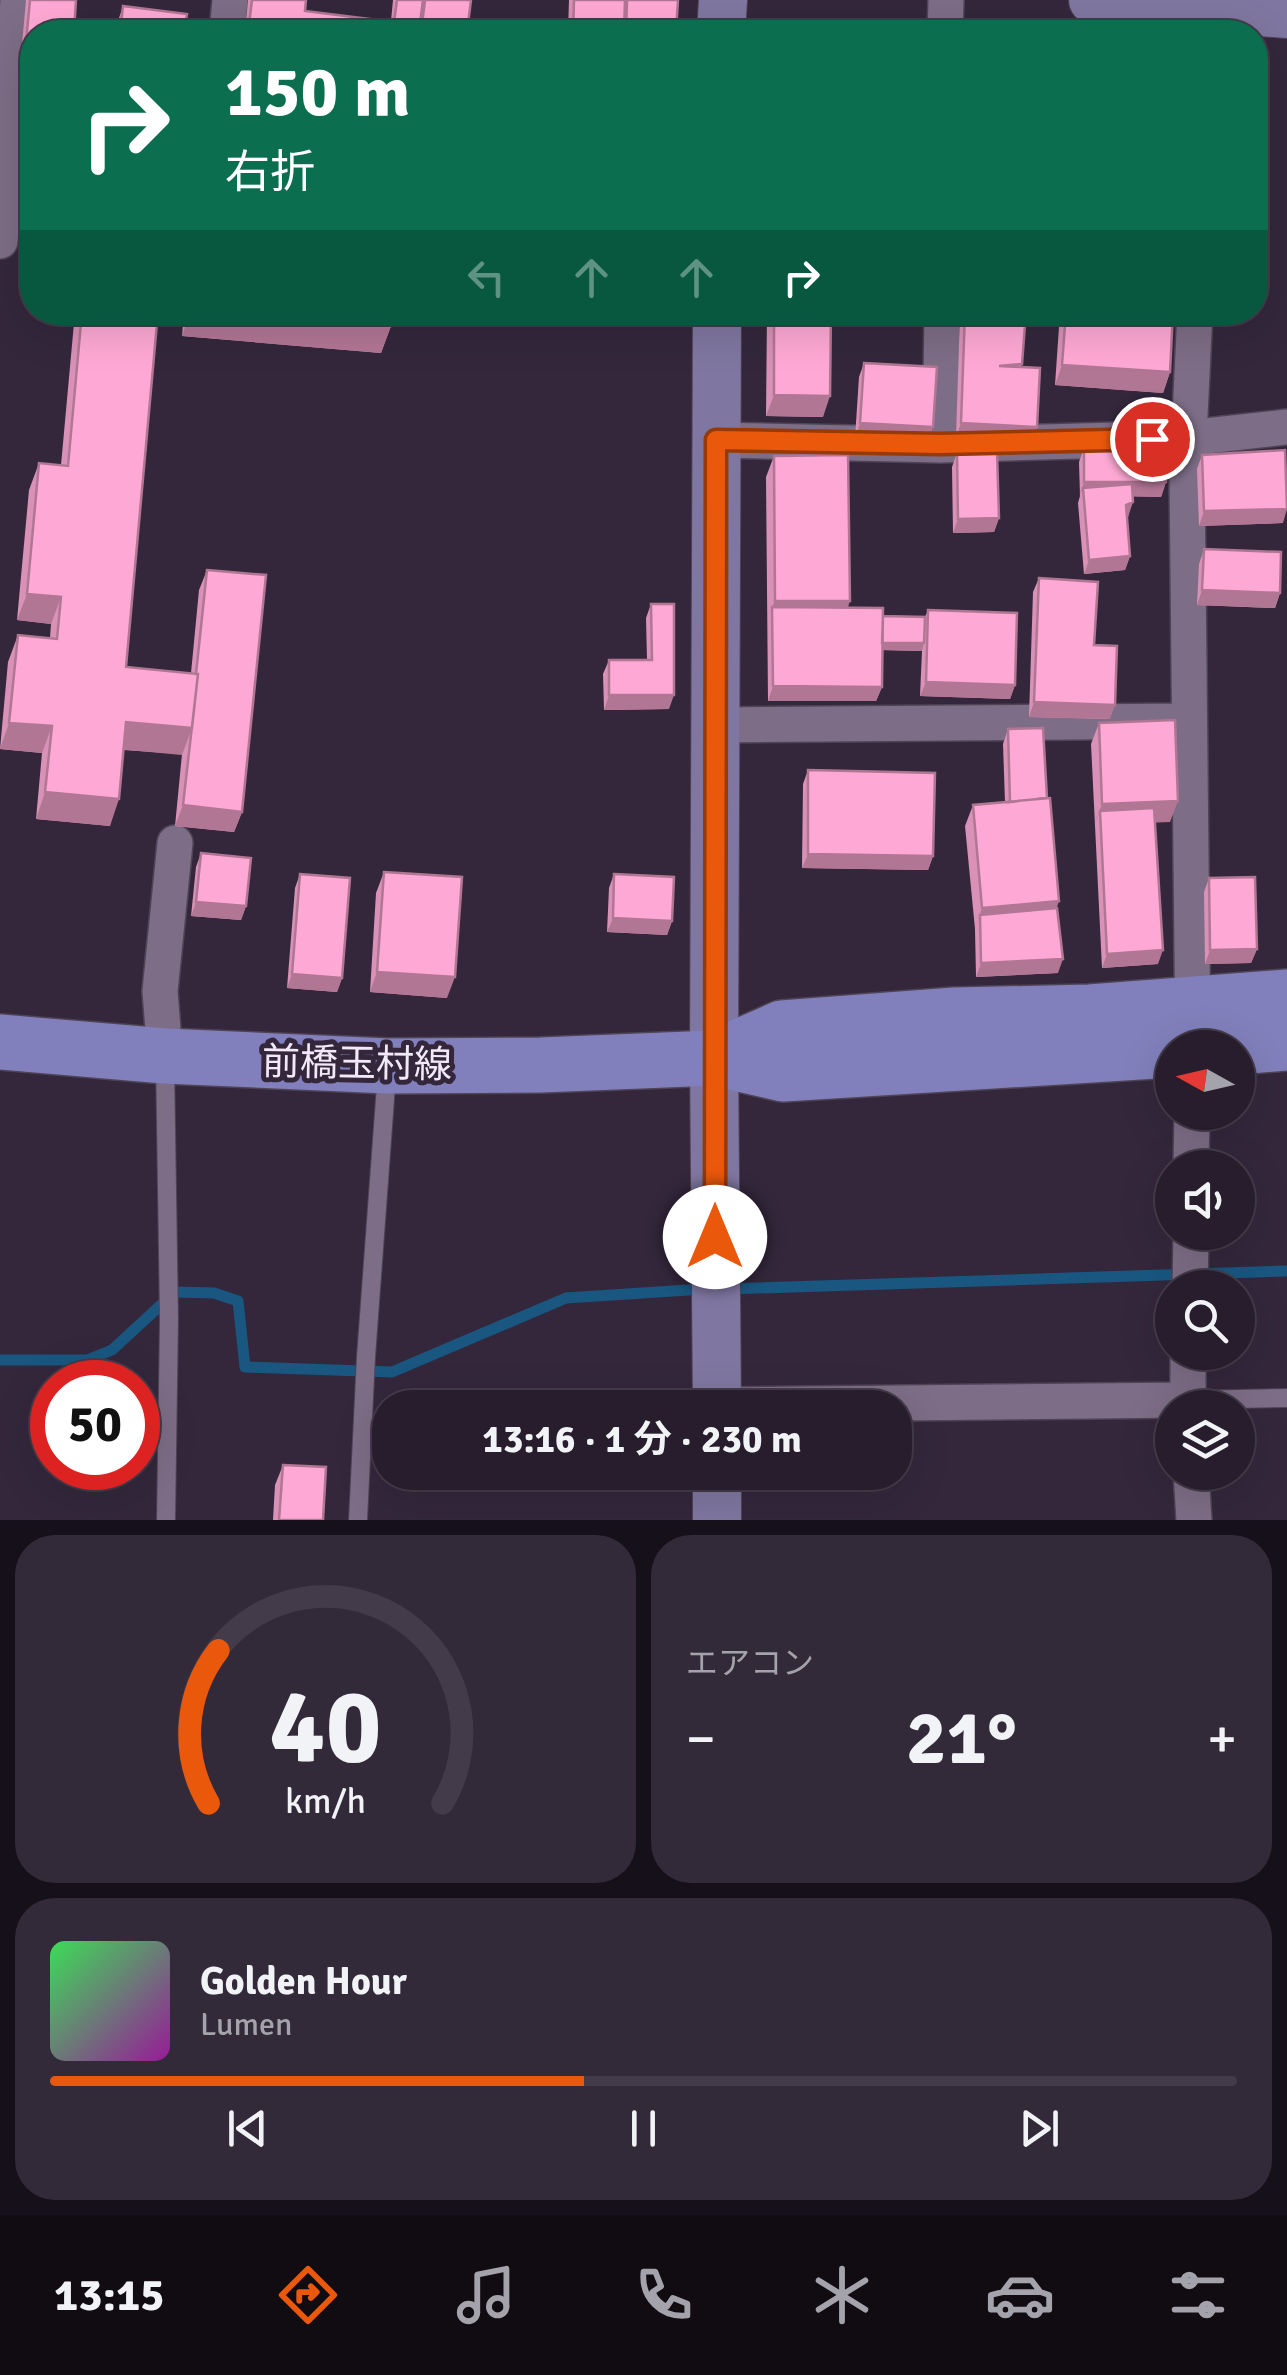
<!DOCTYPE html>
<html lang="ja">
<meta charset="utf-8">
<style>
body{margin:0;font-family:Signika,"Noto Sans JP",sans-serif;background:#332a39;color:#f1f3f6;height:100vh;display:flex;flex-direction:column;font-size:38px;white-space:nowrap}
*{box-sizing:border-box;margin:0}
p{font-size:32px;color:#a4a2aa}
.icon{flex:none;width:55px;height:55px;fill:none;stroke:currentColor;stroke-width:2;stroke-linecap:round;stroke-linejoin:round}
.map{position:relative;height:1520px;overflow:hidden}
.details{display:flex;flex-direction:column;gap:15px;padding:15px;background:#151019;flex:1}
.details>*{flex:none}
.top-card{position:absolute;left:20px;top:20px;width:1248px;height:305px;border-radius:40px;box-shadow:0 10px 40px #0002,0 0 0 2px #433b49;background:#0b6e4f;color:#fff;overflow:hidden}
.needle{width:65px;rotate:278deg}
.tools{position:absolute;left:1155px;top:1030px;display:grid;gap:20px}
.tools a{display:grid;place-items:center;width:100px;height:100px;border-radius:50%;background:#271d2d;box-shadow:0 10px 40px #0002,0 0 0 2px #433b49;font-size:50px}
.speed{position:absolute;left:30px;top:1360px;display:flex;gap:20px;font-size:50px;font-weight:700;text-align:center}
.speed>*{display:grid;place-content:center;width:130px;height:130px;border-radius:50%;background:#271d2d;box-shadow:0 10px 40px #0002,0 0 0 2px #433b49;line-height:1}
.speed .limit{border:15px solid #d22;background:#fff;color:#111}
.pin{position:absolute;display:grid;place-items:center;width:85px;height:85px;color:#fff;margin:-42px;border:5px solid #fff;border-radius:50%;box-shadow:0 2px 10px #0007}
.me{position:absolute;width:110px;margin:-55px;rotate:0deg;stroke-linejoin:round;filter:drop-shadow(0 0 8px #0008)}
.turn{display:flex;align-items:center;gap:35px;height:210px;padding:0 40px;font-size:45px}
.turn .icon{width:130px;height:130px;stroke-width:2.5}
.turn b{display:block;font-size:70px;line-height:85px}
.lanes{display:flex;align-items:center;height:95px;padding:0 40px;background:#0003;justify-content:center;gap:50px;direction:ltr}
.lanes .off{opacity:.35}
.big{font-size:75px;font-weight:700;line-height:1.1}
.details .tile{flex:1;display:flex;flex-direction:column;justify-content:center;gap:15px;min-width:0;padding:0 35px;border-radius:40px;background:#332a39}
.details .dial{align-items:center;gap:0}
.dial svg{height:260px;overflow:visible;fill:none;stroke:#433b49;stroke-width:7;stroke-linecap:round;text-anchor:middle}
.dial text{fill:#f1f3f6;stroke:none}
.song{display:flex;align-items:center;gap:30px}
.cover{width:120px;height:120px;border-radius:15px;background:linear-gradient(135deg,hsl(130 70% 55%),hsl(300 70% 35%))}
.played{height:10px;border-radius:5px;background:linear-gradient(90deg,#ea580c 45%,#433b49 45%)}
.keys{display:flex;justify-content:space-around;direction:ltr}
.heat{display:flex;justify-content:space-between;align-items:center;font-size:55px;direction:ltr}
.details .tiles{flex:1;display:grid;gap:15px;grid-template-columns:1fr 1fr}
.tile:last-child{grid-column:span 2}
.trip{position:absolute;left:372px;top:1390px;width:540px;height:100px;border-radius:40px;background:#271d2d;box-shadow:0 10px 40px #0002,0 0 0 2px #433b49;font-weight:700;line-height:100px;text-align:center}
.tabs{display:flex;height:160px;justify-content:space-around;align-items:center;background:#100c12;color:#a4a2aa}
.tabs .icon{width:70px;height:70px}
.tabs .selected{color:#ea580c}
.tabs b{font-size:45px;color:#f1f3f6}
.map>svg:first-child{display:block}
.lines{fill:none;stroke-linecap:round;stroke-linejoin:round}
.stream{stroke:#195780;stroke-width:11}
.lane-casing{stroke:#4f4356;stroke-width:20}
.street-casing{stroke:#4f4356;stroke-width:38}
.secondary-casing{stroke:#4f4356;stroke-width:50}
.primary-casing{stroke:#4f4356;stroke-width:58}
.lane{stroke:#7d6d86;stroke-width:18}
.street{stroke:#7d6d86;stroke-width:35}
.secondary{stroke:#7f77a1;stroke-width:48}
.primary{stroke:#8180bc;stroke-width:55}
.wall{fill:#da91b7}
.shaded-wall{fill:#b27695}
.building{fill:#fea9d5;stroke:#b27695;stroke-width:2.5}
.route-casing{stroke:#983908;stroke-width:25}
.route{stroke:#ea580c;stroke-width:18}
.labels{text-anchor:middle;stroke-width:10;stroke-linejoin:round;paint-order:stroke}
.street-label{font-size:38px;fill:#f1e9f7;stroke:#34273c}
</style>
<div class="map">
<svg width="1287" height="1520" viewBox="0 0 1287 1520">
<rect width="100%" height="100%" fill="#34273c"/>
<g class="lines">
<path class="stream" d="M 727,1289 L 1287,1271
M 0,1360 L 87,1360 L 112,1350 L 175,1292 L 214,1293 L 238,1301 L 245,1367 L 392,1372 L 566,1298 L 703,1289"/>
<g class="lane-casing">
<path id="lane" d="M 165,1061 L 169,1319 L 166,1520
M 1188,1400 L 1287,1398
M 358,1520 L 366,1357 L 387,1072"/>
</g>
<g class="street-casing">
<path id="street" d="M 227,32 L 230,0
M 945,32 L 946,0
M 0,241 L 18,0
M 716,440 L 940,445 L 1188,438 L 1287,427
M 940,445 L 942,312
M 717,725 L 1188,721
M 1193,1048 L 1187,477 L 1195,312
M 165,1056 L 160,991 L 175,843
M 1191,1168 L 1192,1112
M 1190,1288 L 1191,1232
M 717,1405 L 1188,1400
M 1188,1408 L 1188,1352
M 1191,1472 L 1194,1520"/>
</g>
<g class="secondary-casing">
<path id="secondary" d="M 1093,0 L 1287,14
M 721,32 L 723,0
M 717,1408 L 714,1058 L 717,312
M 717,1472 L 717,1520"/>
</g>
<g class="primary-casing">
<path id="primary" d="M 0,1042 L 165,1056 L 388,1066 L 541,1065 L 714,1058 L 783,1074 L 1172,1050
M 1223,1048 L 1287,1043
M 714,1058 L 782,1028 L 955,1015 L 1090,1012 L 1287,997"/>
</g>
<use href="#lane" class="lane"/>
<use href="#street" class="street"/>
<use href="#secondary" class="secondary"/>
<use href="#primary" class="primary"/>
</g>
<path class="wall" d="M 26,0 L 76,0 L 32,68 L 20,67 Z
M 248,0 L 306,0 L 305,11 L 391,21 L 393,0 L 471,0 L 467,32 L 245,32 Z
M 569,0 L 678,0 L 676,32 L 568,32 Z
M 123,6 L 184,32 L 117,32 L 118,21 Z
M 75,312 L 158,312 L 126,667 L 191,673 L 199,590 L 207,570 L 242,812 L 234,832 L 175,826 L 182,754 L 124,750 L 110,826 L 36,819 L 42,753 L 0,749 L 8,662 L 18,635 L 50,638 L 51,624 L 17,620 L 29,490 L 39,463 L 61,465 Z
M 184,312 L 392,312 L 391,326 L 381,353 L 182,336 Z
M 767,312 L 831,312 L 823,417 L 766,416 Z
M 960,312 L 1026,312 L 1021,367 L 1037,427 L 1032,441 L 956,437 Z
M 1043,312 L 1173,312 L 1170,372 L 1163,393 L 1055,385 L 1059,327 L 1042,326 Z
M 864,363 L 928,441 L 855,438 L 859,377 Z
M 1084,448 L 1166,482 L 1161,497 L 1133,496 L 1128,517 L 1127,517 L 1130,556 L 1125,570 L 1084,574 L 1078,503 L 1080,496 L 1079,462 Z
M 957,453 L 999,518 L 994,532 L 953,533 L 952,467 Z
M 1202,455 L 1283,523 L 1199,526 L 1197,469 Z
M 774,456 L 848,608 L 883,616 L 925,617 L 928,610 L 1015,685 L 1010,699 L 920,696 L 922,651 L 882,650 L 882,687 L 876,701 L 768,701 L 766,477 Z
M 1204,549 L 1280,593 L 1275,608 L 1197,605 L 1199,564 Z
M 1039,578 L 1094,645 L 1110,719 L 1029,717 L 1033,592 Z
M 651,604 L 669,709 L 604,710 L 603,674 L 609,660 L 647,660 L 646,618 Z
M 1099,723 L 1170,822 L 1155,822 L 1158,964 L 1102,968 L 1091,744 Z
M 1008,729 L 1047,798 L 1057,908 L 1058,973 L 976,977 L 975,929 L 965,826 L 973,805 L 1005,802 L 1003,744 Z
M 808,770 L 933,856 L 928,870 L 802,868 L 803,784 Z
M 201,853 L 246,906 L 241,920 L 191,916 L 196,867 Z
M 384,872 L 447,998 L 370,992 L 376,893 Z
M 300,874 L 342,978 L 337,992 L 287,988 L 295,888 Z
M 614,874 L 672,921 L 667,935 L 607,932 L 609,888 Z
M 1209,878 L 1257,949 L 1251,963 L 1205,964 L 1204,892 Z
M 283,1465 L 323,1520 L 273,1520 L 275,1485 Z"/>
<path class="shaded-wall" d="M 25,53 L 32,54 L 32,68 L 20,67 Z
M 190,312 L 234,312 L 391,326 L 381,353 L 182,336 Z
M 1047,312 L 1064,313 L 1059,327 L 1042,326 Z
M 1062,365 L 1170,372 L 1163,393 L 1055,385 Z
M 774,395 L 830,396 L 823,417 L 766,416 Z
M 860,423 L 933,427 L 928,441 L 855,438 Z
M 961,423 L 1037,427 L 1032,441 L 956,437 Z
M 1084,482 L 1166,482 L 1161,497 L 1084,496 L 1083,488 L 1079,496 Z
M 1133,502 L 1128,517 L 1120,520 L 1126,505 Z
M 1287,509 L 1283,523 L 1199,526 L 1204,511 Z
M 999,518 L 994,532 L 953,533 L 958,519 Z
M 1130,556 L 1125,570 L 1084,574 L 1089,560 Z
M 1202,590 L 1280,593 L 1275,608 L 1197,605 Z
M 27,594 L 61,597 L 51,624 L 17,620 Z
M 775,601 L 850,601 L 843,622 L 772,607 Z
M 880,643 L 924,643 L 922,651 L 878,650 Z
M 926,682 L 1015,685 L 1010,699 L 920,696 Z
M 773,686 L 882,687 L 876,701 L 768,701 Z
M 609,695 L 674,695 L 669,709 L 604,710 Z
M 1034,702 L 1115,705 L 1110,719 L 1029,717 Z
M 126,722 L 192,728 L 182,755 L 117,749 Z
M 9,723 L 52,726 L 42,753 L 0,749 Z
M 45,792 L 119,799 L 110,826 L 36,819 Z
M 1178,801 L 1170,822 L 1100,825 L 1100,811 L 1094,825 L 1102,804 Z
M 183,805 L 242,812 L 234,832 L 175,826 Z
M 808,854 L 933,856 L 928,870 L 802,868 Z
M 1059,901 L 1052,922 L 980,915 L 975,929 L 982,908 Z
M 196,902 L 246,906 L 241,920 L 191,916 Z
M 613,918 L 672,921 L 667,935 L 607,932 Z
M 1257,949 L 1251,963 L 1205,964 L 1210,950 Z
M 1163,950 L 1158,964 L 1102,968 L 1107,954 Z
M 1063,959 L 1058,973 L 976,977 L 981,963 Z
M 377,972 L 455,977 L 447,998 L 370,992 Z
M 292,974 L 342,978 L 337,992 L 287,988 Z"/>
<path class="building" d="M 30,0 L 76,0 L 74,32 L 32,32 L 32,54 L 25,53 Z
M 252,0 L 306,0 L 305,11 L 394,22 L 397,0 L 423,0 L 419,32 L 248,32 Z
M 425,0 L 471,0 L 467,32 L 421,32 Z
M 574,0 L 625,0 L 624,32 L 573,32 Z
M 627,0 L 678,0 L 676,32 L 626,32 Z
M 123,6 L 187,14 L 184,32 L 120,32 Z
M 769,20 L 853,25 L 853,32 L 769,32 Z
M 82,312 L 158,312 L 126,667 L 198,674 L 192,728 L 126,722 L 119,799 L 45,792 L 52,726 L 9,723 L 18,635 L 57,639 L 61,597 L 27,594 L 39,463 L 68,466 Z
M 234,312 L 392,312 L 391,326 Z
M 774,312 L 831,312 L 830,396 L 774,395 Z
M 965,312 L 1026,312 L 1022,364 L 999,366 L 1040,368 L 1037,427 L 961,423 Z
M 1066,312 L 1173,312 L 1170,372 L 1062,365 Z
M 864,363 L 937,367 L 933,427 L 860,423 Z
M 1084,448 L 1154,448 L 1166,461 L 1166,482 L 1084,482 Z
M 1285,450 L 1287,509 L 1204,511 L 1202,455 Z
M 997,452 L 999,518 L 958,519 L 957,453 Z
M 848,455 L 850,601 L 775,601 L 774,456 Z
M 1132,484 L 1133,502 L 1126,505 L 1130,556 L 1089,560 L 1083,488 Z
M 1204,549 L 1281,552 L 1280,593 L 1202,590 Z
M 207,570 L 266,575 L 242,812 L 183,805 L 198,674 L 196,674 Z
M 1039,578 L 1098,582 L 1094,645 L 1117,646 L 1115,705 L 1034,702 Z
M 651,604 L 674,604 L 674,695 L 609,695 L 609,660 L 652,660 Z
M 772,607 L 883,608 L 882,687 L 773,686 Z
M 928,610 L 1017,613 L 1015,685 L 926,682 Z
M 883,616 L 925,617 L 924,643 L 882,643 Z
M 1175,720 L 1178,801 L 1102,804 L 1099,723 Z
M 1043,728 L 1047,798 L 1010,802 L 1008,729 Z
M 808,770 L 935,773 L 933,856 L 808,854 Z
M 1050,798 L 1059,901 L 982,908 L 973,805 Z
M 1154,808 L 1163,950 L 1107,954 L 1100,811 Z
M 201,853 L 251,858 L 246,906 L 196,902 Z
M 384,872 L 462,877 L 455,977 L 377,972 Z
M 300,874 L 350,878 L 342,978 L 292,974 Z
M 614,874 L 674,877 L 672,921 L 613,918 Z
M 1255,877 L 1257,949 L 1210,950 L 1209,878 Z
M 1057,908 L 1063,959 L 981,963 L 980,915 Z
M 283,1465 L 326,1467 L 323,1520 L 279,1520 Z"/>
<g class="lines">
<g class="route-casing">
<path id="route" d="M 715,1237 L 716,440 L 940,444 L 1152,439"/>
</g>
<use href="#route" class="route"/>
</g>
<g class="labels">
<g class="street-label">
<text transform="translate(357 1063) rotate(1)" y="13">前橋玉村線</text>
</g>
</g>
</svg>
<div class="tools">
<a><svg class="needle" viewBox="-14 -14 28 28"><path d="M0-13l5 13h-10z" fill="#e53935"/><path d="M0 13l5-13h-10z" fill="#a4a2aa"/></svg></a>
<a><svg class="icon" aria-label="sound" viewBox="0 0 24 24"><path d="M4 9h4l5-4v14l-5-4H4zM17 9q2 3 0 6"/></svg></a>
<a><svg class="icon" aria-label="search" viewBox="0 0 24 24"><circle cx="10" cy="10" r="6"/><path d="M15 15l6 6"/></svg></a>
<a><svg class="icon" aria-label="layers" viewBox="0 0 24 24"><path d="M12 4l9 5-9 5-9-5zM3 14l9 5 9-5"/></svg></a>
</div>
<div class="speed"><div class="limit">50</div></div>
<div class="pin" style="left:1152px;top:439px;background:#d93025"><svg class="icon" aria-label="arrive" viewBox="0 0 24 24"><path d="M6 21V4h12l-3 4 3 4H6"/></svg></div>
<svg class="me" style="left:715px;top:1237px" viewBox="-20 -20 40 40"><circle r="19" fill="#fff"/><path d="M0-13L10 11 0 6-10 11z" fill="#ea580c"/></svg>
<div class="trip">13:16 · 1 分 · 230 m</div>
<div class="top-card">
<div class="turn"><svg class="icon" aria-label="right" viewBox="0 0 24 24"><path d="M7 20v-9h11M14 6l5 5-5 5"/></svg><div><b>150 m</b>右折</div></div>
<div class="lanes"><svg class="icon off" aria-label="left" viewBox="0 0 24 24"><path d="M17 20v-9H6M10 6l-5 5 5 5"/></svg><svg class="icon off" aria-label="ahead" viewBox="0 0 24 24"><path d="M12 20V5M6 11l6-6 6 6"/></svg><svg class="icon off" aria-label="ahead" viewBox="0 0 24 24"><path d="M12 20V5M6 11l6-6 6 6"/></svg><svg class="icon" aria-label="right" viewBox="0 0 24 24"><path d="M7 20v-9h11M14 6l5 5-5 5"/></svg></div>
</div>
</div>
<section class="details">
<div class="tiles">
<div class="tile dial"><svg viewBox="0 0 100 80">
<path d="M14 69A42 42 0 1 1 86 69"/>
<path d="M14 69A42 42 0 0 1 17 22" stroke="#ea580c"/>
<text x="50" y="56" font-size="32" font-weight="700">40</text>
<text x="50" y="72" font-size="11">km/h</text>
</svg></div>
<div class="tile"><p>エアコン</p>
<div class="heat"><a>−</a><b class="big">21°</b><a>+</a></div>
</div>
<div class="tile">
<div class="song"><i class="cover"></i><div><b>Golden Hour</b><p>Lumen</p></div></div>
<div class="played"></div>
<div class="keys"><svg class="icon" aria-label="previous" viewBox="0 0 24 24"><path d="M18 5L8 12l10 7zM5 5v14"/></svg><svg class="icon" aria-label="pause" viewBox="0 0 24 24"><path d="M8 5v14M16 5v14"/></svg><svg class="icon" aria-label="next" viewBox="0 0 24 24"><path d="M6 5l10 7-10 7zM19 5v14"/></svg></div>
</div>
</div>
</section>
<nav class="tabs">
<b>13:15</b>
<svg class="icon selected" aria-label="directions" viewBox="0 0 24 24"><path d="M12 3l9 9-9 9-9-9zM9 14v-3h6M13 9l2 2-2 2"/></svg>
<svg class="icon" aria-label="music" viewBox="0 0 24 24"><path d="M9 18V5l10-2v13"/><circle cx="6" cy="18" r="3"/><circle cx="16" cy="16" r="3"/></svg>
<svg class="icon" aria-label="phone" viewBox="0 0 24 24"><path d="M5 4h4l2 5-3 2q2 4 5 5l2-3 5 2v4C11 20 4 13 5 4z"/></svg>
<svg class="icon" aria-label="climate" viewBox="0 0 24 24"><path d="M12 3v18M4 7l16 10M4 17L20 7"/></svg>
<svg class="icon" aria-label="car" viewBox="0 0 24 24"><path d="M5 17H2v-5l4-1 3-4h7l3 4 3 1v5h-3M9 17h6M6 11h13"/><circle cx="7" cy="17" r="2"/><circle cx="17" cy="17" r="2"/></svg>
<svg class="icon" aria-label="filters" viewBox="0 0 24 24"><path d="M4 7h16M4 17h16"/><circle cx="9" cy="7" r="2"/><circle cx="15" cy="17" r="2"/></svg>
</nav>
